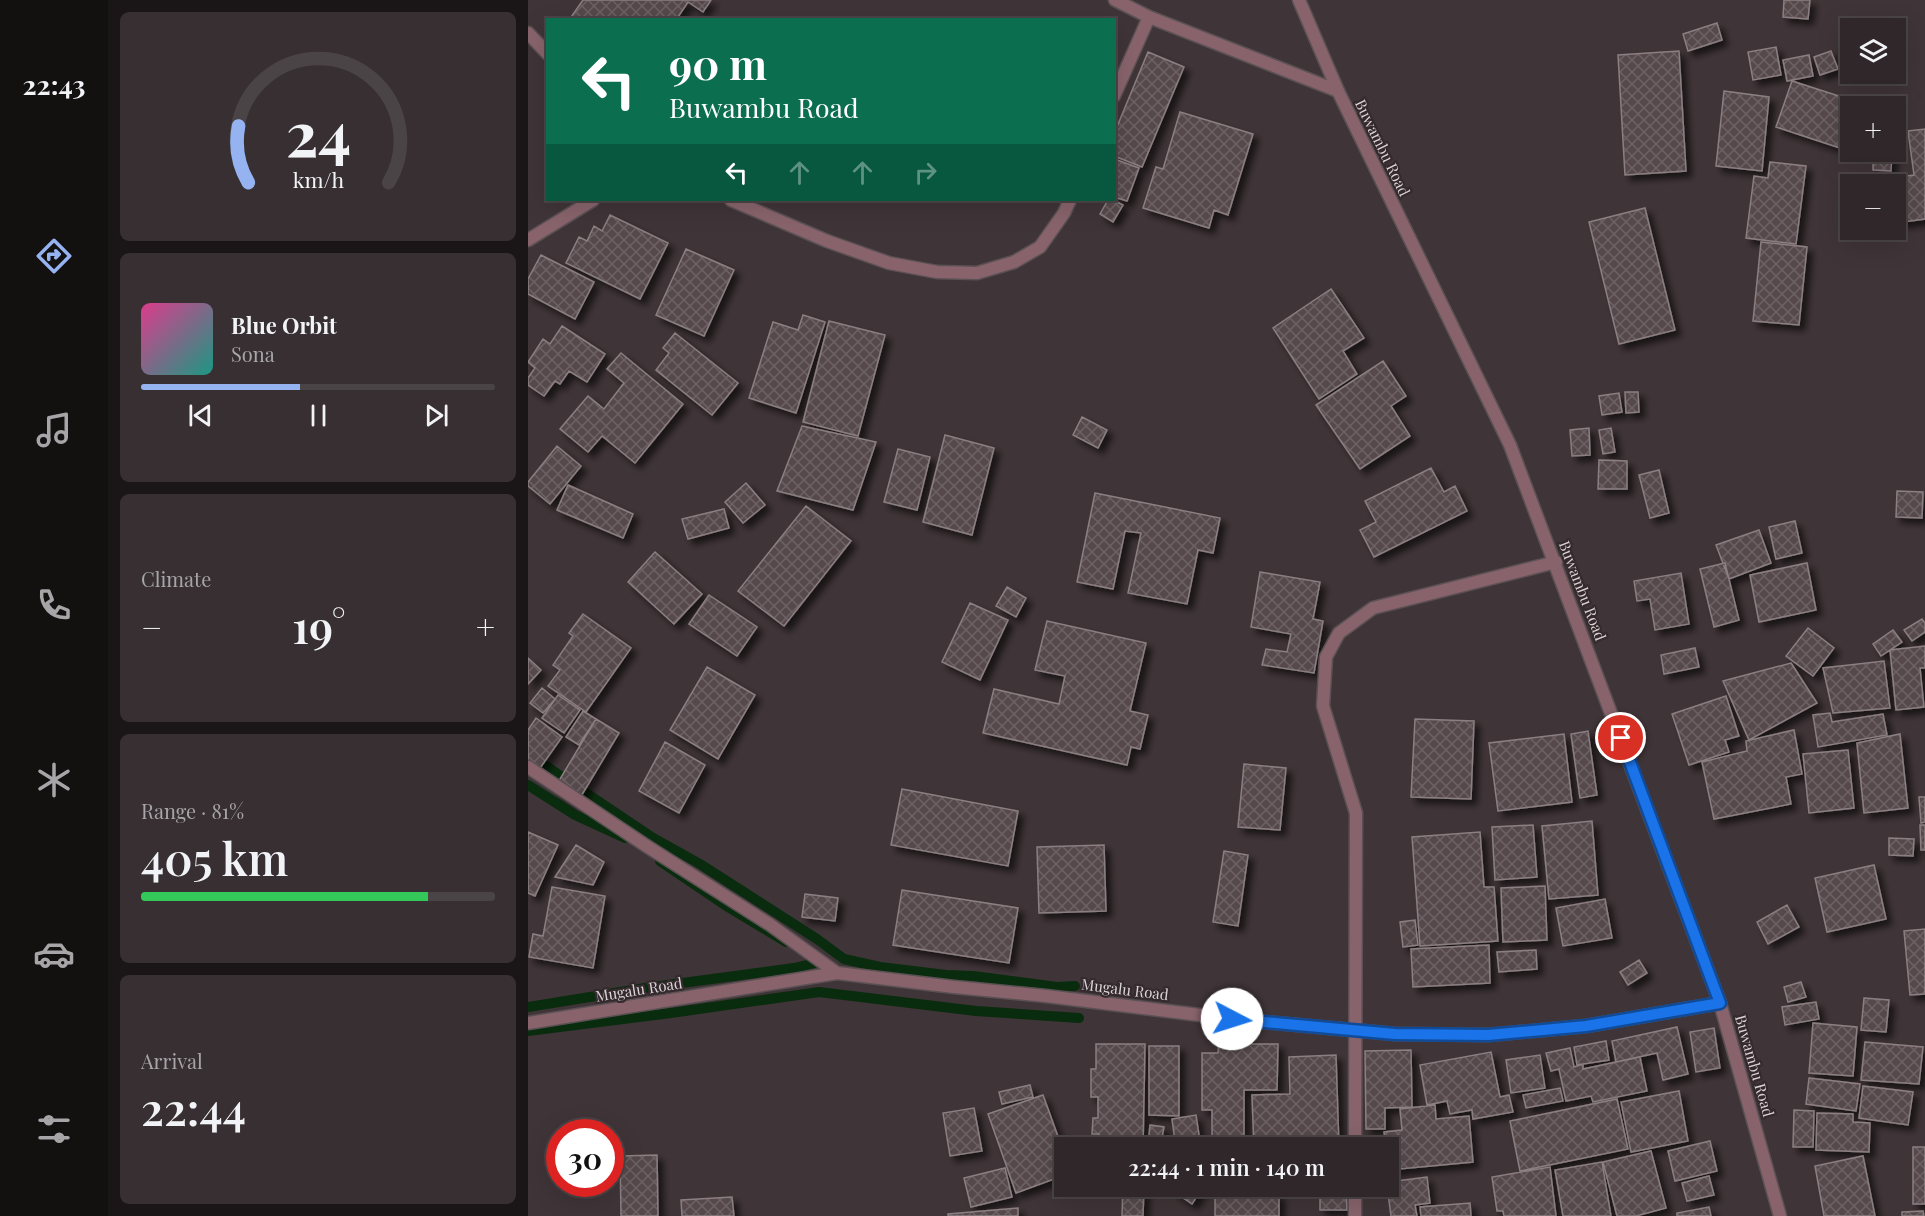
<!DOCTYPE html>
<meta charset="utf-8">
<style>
body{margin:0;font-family:"Playfair Display",serif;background:#372f31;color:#f1f3f6;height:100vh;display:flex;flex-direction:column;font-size:22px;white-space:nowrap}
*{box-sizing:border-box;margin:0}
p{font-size:20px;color:#a7a5a8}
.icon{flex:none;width:33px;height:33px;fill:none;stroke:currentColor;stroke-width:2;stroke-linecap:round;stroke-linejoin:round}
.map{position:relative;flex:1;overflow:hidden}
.drawer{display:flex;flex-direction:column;gap:12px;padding:12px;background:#1a1517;width:420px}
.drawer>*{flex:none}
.banner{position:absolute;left:18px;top:18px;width:570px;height:183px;border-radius:0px;box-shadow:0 6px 24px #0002,0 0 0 2px #4a4446;background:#0b6e4f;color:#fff;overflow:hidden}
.tools{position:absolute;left:1312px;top:18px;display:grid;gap:12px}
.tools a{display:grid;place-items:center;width:66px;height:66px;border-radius:0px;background:#2f2729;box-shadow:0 6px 24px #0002,0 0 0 2px #4a4446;font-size:30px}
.speed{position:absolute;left:18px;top:1119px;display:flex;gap:12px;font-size:30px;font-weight:700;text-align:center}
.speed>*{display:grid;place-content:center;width:78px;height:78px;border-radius:50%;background:#2f2729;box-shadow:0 6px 24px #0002,0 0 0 2px #4a4446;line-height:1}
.speed .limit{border:9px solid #d22;background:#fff;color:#111}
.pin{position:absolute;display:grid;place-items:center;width:51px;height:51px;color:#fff;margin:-26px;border:3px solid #fff;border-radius:50%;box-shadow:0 2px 6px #0007}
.me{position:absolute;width:66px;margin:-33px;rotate:95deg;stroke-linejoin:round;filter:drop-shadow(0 0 4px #0008)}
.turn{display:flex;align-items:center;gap:21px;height:126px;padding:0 24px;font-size:27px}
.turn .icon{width:78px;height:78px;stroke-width:2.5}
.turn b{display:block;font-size:42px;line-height:51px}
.lanes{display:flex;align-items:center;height:57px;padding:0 24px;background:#0003;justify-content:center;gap:30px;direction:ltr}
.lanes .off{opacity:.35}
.big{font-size:45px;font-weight:600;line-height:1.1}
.drawer .tile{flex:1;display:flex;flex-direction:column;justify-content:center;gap:9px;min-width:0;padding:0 21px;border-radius:9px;background:#372f31}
.drawer .dial{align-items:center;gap:0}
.dial svg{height:156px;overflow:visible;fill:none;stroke:#4a4446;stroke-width:7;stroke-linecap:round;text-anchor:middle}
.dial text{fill:#f1f3f6;stroke:none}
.song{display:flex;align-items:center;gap:18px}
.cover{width:72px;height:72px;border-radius:9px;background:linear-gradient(135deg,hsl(330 70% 55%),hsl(170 70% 35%))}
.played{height:6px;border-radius:3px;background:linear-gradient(90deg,#95b2f1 45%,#4a4446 45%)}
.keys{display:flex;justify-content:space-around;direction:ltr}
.heat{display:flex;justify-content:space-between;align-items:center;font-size:33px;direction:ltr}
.charge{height:9px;border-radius:4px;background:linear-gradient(90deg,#34c759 81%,#4a4446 0)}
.trip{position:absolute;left:526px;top:1137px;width:345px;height:60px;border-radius:0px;background:#2f2729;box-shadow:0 6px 24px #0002,0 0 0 2px #4a4446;font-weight:600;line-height:60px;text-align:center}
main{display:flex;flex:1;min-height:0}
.tabs{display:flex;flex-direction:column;width:108px;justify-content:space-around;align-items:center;background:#131010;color:#a7a5a8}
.tabs .icon{width:42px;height:42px}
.tabs .current{color:#95b2f1}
.tabs b{font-size:27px;color:#f1f3f6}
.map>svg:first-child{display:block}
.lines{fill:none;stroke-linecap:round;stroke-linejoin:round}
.stream{stroke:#0a2c0e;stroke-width:10}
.building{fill:url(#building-cross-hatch);stroke:#8b7f81;stroke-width:1.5;filter:url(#shadow)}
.minor-casing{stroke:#5b5154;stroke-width:15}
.tertiary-casing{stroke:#5b5154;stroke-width:15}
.minor{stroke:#88636c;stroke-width:12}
.tertiary{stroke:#88636c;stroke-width:12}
.route-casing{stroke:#114b97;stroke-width:15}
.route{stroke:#1a73e8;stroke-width:10}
.labels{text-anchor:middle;stroke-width:4.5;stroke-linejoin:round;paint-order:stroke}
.street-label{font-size:15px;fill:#dbd4d6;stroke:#352a2d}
</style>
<main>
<nav class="tabs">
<b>22:43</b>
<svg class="icon current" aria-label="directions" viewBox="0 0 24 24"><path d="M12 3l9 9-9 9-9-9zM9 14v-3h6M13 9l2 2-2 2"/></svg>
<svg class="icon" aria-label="music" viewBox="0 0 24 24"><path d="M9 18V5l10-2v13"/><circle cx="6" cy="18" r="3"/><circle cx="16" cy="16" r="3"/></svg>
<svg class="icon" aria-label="phone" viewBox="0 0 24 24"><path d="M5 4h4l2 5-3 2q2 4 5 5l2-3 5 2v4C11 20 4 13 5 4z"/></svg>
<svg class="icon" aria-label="climate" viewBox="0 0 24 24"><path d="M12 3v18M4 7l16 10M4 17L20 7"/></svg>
<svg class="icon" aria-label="car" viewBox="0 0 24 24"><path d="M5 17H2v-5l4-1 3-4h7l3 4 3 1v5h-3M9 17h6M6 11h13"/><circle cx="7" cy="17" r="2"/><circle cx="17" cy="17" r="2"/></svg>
<svg class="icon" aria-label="filters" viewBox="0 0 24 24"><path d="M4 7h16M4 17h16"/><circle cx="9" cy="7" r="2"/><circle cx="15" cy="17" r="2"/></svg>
</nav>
<section class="drawer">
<div class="tile dial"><svg viewBox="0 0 100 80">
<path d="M14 69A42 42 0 1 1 86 69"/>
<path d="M14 69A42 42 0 0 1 9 40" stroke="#95b2f1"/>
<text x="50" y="56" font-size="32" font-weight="700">24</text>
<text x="50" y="72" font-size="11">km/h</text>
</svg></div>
<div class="tile">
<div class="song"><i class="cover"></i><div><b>Blue Orbit</b><p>Sona</p></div></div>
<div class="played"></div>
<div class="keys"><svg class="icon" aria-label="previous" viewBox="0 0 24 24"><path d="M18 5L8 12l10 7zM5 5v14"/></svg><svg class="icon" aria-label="pause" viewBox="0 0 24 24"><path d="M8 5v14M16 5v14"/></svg><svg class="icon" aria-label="next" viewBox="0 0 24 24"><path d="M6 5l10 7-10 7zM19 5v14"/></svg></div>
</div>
<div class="tile"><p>Climate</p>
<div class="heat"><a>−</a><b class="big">19°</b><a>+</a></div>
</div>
<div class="tile"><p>Range · 81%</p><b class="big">405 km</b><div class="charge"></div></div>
<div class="tile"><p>Arrival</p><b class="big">22:44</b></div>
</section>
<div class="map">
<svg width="1397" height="1216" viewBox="0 0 1397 1216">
<defs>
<pattern id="building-cross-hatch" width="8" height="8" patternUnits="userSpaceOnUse" patternTransform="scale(1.5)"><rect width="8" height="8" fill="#55494c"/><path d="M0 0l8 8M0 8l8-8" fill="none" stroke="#6d6265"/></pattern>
<filter id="shadow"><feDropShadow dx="5.5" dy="5.5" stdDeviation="3" flood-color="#0009"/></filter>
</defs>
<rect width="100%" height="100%" fill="#3f3437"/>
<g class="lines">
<path class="stream" d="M 0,754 L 122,836 L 172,864 L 289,939 L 316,959 L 352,967 L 418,975 L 445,976 L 529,987 L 547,986
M 0,785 L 47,815 L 97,838
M 132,861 L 200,907 L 258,942
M 0,1007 L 117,988 L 266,968 L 287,963
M 0,1031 L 143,1013 L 291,992 L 448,1011 L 551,1018"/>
</g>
<path class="building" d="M 55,0 L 183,0 L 175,12 L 160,2 L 148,20 L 41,20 Z
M 1256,0 L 1282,0 L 1280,19 L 1255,17 Z
M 1189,23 L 1194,40 L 1160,51 L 1155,34 Z
M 1248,47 L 1253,75 L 1225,80 L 1220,52 Z
M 1151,51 L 1158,171 L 1097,175 L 1090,55 Z
M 1303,51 L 1310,69 L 1292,75 L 1286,57 Z
M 620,52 L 656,67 L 614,167 L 586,156 L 586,134 Z
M 1281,55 L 1285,76 L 1259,81 L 1255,60 Z
M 1264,81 L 1342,106 L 1323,106 L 1323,140 L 1319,138 L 1315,149 L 1248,127 Z
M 1196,91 L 1241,97 L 1234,171 L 1188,166 Z
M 652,112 L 725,134 L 700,215 L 686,210 L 681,228 L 615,208 L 628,167 L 635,169 Z
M 1397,129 L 1397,219 L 1368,223 L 1368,184 L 1326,184 L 1325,183 L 1386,175 L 1380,131 Z
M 1345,152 L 1364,152 L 1363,171 L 1345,170 Z
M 589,160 L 611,168 L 599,201 L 586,197 L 586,167 Z
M 1242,162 L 1278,166 L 1268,244 L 1218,238 L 1226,176 L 1240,178 Z
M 580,200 L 585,200 L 595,205 L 585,222 L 572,214 Z
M 1117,208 L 1147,330 L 1091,344 L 1061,222 Z
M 82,215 L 140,243 L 112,299 L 38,263 L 51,237 L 59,241 L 66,226 L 74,231 Z
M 1233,242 L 1279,247 L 1271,325 L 1225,321 Z
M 158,249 L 206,270 L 176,336 L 128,315 Z
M 13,255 L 66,282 L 47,319 L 0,294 L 0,279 Z
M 803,289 L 836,338 L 815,351 L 829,374 L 791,399 L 745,328 Z
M 275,315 L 297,322 L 268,413 L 221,398 L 245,322 L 270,330 Z
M 301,321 L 357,335 L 330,436 L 275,422 Z
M 34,326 L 77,354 L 59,382 L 41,371 L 32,384 L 27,381 L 16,396 L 0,385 L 0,378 L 7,368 L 0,362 L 15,339 L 22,344 Z
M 147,333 L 210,383 L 184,415 L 128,370 L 141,353 L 135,348 Z
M 93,353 L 155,404 L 107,463 L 74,436 L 60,452 L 32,429 L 60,396 L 76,409 L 96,383 L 79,369 Z
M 855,361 L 878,396 L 863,406 L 882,436 L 832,469 L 788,405 Z
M 1097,392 L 1110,392 L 1111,412 L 1098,413 Z
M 1091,393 L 1094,412 L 1074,415 L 1071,396 Z
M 554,417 L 579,430 L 570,448 L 545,435 Z
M 274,426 L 348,442 L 325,510 L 249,491 Z
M 1061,428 L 1062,455 L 1044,456 L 1042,430 Z
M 1083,428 L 1087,452 L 1075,454 L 1071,430 Z
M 417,435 L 466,448 L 444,535 L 395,522 Z
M 29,446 L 53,466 L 22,504 L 0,486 L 0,482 Z
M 370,449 L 402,457 L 389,510 L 356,502 Z
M 1071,460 L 1099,461 L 1099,489 L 1070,489 Z
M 903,468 L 916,492 L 927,486 L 939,511 L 846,557 L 832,530 L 848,522 L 837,501 Z
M 1131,470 L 1141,513 L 1122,518 L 1111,475 Z
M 218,483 L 237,505 L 215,523 L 197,502 Z
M 40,485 L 105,514 L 95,538 L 29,510 Z
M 1369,491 L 1395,492 L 1394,518 L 1368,517 Z
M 567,493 L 692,518 L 685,553 L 670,550 L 659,604 L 600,593 L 613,533 L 597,531 L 585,589 L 549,582 Z
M 278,506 L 323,541 L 256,626 L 210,591 Z
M 196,509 L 201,528 L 160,539 L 154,519 Z
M 1267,521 L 1274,553 L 1248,559 L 1241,527 Z
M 1231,530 L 1243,563 L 1201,579 L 1188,545 Z
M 127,552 L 174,594 L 146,624 L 100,582 Z
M 1197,563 L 1211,620 L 1186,627 L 1172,569 Z
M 1279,563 L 1288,610 L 1231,622 L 1222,575 Z
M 732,572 L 792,582 L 785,619 L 795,621 L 786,673 L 734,665 L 738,649 L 759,652 L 763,634 L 723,627 Z
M 1153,573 L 1161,624 L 1127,630 L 1122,599 L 1109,601 L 1106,581 Z
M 479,587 L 498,598 L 488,617 L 468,606 Z
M 181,595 L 229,627 L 209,656 L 161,624 Z
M 442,603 L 480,620 L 452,680 L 414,662 Z
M 55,614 L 103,648 L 58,712 L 20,686 L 32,670 L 25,665 L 45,636 L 41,633 Z
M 1394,619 L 1397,623 L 1397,632 L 1384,641 L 1376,630 Z
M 519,621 L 618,643 L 602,711 L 620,715 L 612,749 L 603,747 L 599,765 L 455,733 L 466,689 L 531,704 L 537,676 L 507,670 Z
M 1280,628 L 1306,648 L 1285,676 L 1258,656 Z
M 1365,630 L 1374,642 L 1353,656 L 1345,644 Z
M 1397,646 L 1397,668 L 1392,668 L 1396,707 L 1368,710 L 1362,650 Z
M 1167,648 L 1171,667 L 1136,674 L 1133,655 Z
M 0,658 L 13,670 L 0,684 Z
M 1356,661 L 1362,708 L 1305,713 L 1295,668 Z
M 1263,663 L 1289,703 L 1221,740 L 1195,681 Z
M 179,667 L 227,695 L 190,759 L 142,730 Z
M 14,688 L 27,699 L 15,713 L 2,703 Z
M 30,695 L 52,710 L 36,733 L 14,718 Z
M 1198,696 L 1211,736 L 1197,740 L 1201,752 L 1161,765 L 1144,714 Z
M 55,711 L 68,719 L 51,745 L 38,737 Z
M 1302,713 L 1304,722 L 1355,714 L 1359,735 L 1290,747 L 1285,715 Z
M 8,718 L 34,737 L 10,771 L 0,764 L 0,730 Z
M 68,719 L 91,733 L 49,803 L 26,789 Z
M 887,719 L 946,721 L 943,799 L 883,797 Z
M 1266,730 L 1274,774 L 1258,777 L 1263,804 L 1186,819 L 1174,762 L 1219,751 L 1218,741 Z
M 1060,731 L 1069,795 L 1052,798 L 1043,734 Z
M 1036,734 L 1044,802 L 970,811 L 961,743 Z
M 1372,734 L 1380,808 L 1336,813 L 1329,743 Z
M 137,742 L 177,765 L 151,813 L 111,791 Z
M 1320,750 L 1326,808 L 1281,813 L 1275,754 Z
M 716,764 L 758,768 L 752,830 L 710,827 Z
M 374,789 L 490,811 L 480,866 L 363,845 Z
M 1391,797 L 1397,797 L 1397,822 L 1393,823 Z
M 1064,821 L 1070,895 L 1021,899 L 1014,826 Z
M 1005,825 L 1009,877 L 967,880 L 964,827 Z
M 1392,825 L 1397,825 L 1397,850 L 1393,850 Z
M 0,832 L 30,845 L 7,896 L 0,893 Z
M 952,832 L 956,887 L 966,887 L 970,941 L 892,946 L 884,837 Z
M 1361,838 L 1386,839 L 1385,856 L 1361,855 Z
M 48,845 L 76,862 L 65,885 L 27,877 Z
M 576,845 L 578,911 L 511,913 L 509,847 Z
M 696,851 L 720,855 L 710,926 L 685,922 Z
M 1346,865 L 1358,919 L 1299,932 L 1287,878 Z
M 1017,886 L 1019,940 L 975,942 L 973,888 Z
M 24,887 L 77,896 L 65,968 L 1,957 L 5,934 L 15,936 Z
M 374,890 L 490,908 L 481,963 L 365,945 Z
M 277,894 L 310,898 L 307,921 L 274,917 Z
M 1077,899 L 1084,938 L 1035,946 L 1028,908 Z
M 1259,905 L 1271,927 L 1240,944 L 1229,922 Z
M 887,920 L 890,945 L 875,947 L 872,922 Z
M 1397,929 L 1397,994 L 1382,995 L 1376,931 Z
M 961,945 L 962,983 L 885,987 L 883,949 Z
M 1008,950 L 1009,969 L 971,972 L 969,952 Z
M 1111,960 L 1119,973 L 1100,985 L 1092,972 Z
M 1273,982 L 1278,997 L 1260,1002 L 1256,987 Z
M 1336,998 L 1361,1000 L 1358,1032 L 1333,1030 Z
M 1288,1002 L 1291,1019 L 1257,1025 L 1254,1007 Z
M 1285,1023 L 1329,1027 L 1325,1076 L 1281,1073 Z
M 1149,1027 L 1160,1074 L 1135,1080 L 1129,1053 L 1088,1062 L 1084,1041 Z
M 1186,1028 L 1192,1068 L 1168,1072 L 1162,1032 Z
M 691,1036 L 719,1037 L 720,1044 L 750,1044 L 749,1090 L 716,1090 L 716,1148 L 684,1148 L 684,1110 L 674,1110 L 674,1053 L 690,1053 Z
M 1078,1041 L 1081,1060 L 1049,1065 L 1046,1047 Z
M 1337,1042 L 1395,1047 L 1391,1084 L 1333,1080 Z
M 568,1044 L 617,1044 L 615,1148 L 571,1148 L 571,1134 L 564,1134 L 565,1118 L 570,1118 L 570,1097 L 563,1097 L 563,1069 L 568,1069 Z
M 621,1046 L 651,1046 L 651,1116 L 621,1115 Z
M 1042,1048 L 1046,1067 L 1055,1064 L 1055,1069 L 1112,1057 L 1119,1091 L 1065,1102 L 1063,1096 L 1038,1101 L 1031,1069 L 1023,1071 L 1018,1053 Z
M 883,1050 L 884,1107 L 857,1108 L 857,1129 L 838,1129 L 837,1051 Z
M 963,1052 L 972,1097 L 981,1095 L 985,1112 L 945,1119 L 944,1110 L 922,1114 L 919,1101 L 899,1105 L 892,1065 Z
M 808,1055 L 811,1148 L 726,1148 L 724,1095 L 762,1094 L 761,1057 Z
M 1012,1055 L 1017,1088 L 983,1093 L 978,1060 Z
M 1281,1078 L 1332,1084 L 1328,1111 L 1278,1104 Z
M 502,1085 L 505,1097 L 474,1104 L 471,1092 Z
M 1335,1086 L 1385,1092 L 1380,1125 L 1331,1118 Z
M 1032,1088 L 1035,1101 L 998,1108 L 995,1095 Z
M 1151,1091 L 1160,1141 L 1103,1152 L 1093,1102 Z
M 515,1095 L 537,1156 L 537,1175 L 488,1193 L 460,1114 Z
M 1089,1099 L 1100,1149 L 992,1171 L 982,1121 Z
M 907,1105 L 908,1119 L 941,1116 L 945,1162 L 861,1170 L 861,1148 L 858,1148 L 856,1132 L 874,1130 L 872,1109 Z
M 446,1108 L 454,1151 L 422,1156 L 415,1113 Z
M 1266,1110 L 1286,1111 L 1285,1147 L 1265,1147 Z
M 1289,1113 L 1325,1114 L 1325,1122 L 1342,1123 L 1341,1152 L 1288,1150 Z
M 668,1115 L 673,1148 L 648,1148 L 644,1119 Z
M 622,1125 L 636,1127 L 634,1138 L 621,1136 Z
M 1182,1141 L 1189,1171 L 1147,1181 L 1140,1151 Z
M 1385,1147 L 1397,1147 L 1397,1204 L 1385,1204 Z
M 1123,1151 L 1138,1208 L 1108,1216 L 1089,1216 L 1075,1162 Z
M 129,1155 L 130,1216 L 93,1216 L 92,1156 Z
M 1335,1156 L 1347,1216 L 1296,1216 L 1287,1166 Z
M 1074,1162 L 1083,1216 L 1035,1216 L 1027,1170 Z
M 1022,1167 L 1028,1216 L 976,1216 L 975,1211 L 969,1211 L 964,1177 Z
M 477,1168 L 484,1197 L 443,1207 L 436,1178 Z
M 1181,1176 L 1186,1195 L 1159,1201 L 1154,1183 Z
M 899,1177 L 902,1203 L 887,1205 L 889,1216 L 863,1216 L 859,1186 L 861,1186 L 861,1182 Z
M 595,1186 L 616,1186 L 615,1216 L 594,1216 Z
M 648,1186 L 676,1186 L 664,1204 L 645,1191 Z
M 693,1186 L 753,1186 L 753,1188 L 693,1189 Z
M 792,1186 L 818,1186 L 819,1210 L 792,1210 Z
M 687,1193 L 751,1194 L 751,1216 L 687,1216 Z
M 204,1197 L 206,1216 L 154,1216 L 153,1200 Z
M 942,1203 L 943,1216 L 893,1216 L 892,1207 Z
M 1181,1207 L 1183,1216 L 1149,1216 L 1149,1213 Z
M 490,1208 L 490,1216 L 420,1216 L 420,1214 Z
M 1395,1211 L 1396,1216 L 1374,1216 L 1374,1212 Z"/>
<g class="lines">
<g class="minor-casing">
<path id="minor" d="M 587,0 L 621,17 L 810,91
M 0,33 L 20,54
M 586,96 L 621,17
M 203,200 L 299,241 L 361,263 L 409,272 L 449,273 L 486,262 L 512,247 L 536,213 L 542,200
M 0,240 L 65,200
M 0,767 L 120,847 L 241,924 L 309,973
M 0,1023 L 309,973 L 426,987 L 518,996 L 704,1019 L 867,1034 L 960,1035 L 1058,1026 L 1192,1003
M 827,1148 L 828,813 L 795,706 L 798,657 L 811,633 L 845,608 L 1028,562
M 827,1186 L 827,1216"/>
</g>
<g class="tertiary-casing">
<path id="tertiary" d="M 771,0 L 810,91 L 982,445 L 1192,1003 L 1252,1216"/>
</g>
<use href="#minor" class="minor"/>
<use href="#tertiary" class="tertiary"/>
</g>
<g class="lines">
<g class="route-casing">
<path id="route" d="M 704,1019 L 867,1034 L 960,1035 L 1058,1026 L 1192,1003 L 1093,738"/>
</g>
<use href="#route" class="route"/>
</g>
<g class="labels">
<g class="street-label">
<text transform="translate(854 148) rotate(64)" y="5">Buwambu Road</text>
<text transform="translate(1054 591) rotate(69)" y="5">Buwambu Road</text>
<text transform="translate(111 990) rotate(-9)" y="5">Mugalu Road</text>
<text transform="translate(597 990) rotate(7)" y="5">Mugalu Road</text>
<text transform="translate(1226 1066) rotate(74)" y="5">Buwambu Road</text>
</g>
</g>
</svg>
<div class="tools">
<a><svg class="icon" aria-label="layers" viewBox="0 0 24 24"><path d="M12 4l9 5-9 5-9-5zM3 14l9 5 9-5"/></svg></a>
<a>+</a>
<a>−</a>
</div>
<div class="speed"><div class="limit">30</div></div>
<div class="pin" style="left:1093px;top:738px;background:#d93025"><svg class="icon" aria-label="arrive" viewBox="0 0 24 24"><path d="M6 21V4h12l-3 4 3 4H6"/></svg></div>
<svg class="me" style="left:704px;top:1019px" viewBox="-20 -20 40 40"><circle r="19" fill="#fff"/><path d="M0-13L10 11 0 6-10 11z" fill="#1a73e8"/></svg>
<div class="trip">22:44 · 1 min · 140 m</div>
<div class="banner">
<div class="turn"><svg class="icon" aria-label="left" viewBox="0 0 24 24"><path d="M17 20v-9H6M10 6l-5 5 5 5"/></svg><div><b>90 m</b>Buwambu Road</div></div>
<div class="lanes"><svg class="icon" aria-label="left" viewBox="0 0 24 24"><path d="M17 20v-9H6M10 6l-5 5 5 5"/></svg><svg class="icon off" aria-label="ahead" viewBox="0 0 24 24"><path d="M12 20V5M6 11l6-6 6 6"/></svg><svg class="icon off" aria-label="ahead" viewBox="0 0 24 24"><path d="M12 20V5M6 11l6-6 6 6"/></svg><svg class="icon off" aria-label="right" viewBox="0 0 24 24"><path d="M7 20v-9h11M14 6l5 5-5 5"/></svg></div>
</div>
</div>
</main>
